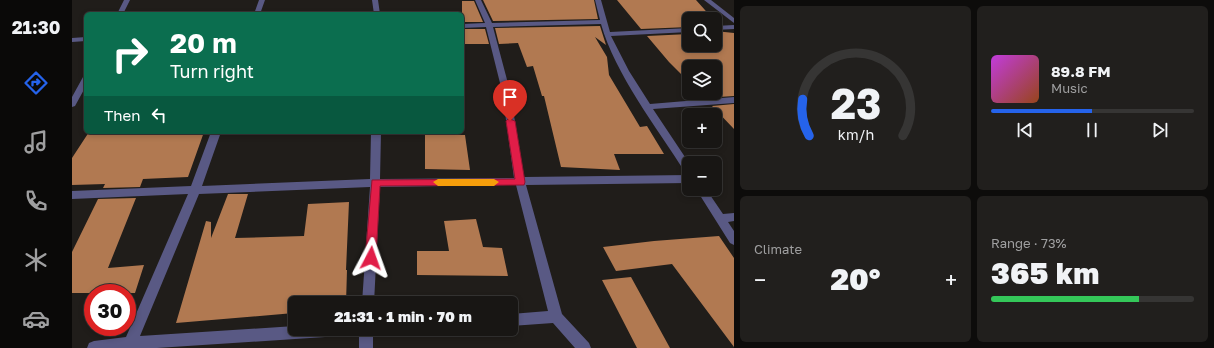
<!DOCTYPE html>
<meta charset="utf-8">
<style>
body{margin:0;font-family:"Golos Text",sans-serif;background:#211f1d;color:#f1f3f6;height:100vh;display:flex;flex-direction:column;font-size:15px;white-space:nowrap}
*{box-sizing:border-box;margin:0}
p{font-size:13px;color:#9f9fa0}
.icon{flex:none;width:22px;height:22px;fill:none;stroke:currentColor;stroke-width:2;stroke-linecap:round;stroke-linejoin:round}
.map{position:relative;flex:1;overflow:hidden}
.side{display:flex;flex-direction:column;gap:6px;padding:6px;background:#0d0c0b;width:480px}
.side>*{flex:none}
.hud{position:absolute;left:12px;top:12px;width:380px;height:122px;border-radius:6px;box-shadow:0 2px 6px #0003,0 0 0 1px #363534;background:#0b6e4f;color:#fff;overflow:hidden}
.tools{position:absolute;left:610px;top:12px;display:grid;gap:8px}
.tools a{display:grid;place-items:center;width:40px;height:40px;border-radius:6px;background:#181614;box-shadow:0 2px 6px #0003,0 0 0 1px #363534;font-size:20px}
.speed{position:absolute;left:12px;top:284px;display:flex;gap:8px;font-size:20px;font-weight:700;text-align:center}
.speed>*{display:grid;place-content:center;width:52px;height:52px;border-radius:50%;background:#181614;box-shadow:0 2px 6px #0003,0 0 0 1px #363534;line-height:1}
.speed .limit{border:6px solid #d22;background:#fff;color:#111}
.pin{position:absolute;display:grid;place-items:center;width:34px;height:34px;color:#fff;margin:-41px -17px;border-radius:50% 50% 50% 0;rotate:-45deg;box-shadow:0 0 4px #0007}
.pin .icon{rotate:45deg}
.me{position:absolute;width:44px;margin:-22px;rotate:4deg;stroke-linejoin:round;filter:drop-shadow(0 0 3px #0008)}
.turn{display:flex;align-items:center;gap:14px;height:84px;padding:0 20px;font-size:18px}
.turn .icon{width:52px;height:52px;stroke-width:2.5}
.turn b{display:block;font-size:28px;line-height:34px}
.then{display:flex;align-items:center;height:38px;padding:0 20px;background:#0003;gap:8px;font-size:15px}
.big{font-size:30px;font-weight:800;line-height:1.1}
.side .tile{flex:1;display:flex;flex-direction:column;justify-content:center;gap:6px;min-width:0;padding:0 14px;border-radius:6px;background:#211f1d}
.side .dial{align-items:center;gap:0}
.dial svg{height:104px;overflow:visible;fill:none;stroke:#363534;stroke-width:7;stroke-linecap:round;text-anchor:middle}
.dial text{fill:#f1f3f6;stroke:none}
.song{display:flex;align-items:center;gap:12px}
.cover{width:48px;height:48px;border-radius:6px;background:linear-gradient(135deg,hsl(290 70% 55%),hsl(20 70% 35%))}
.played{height:4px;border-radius:2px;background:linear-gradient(90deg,#2563eb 50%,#363534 50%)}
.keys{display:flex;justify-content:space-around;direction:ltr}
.heat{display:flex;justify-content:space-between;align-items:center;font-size:22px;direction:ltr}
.charge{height:6px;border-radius:3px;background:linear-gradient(90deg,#34c759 73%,#363534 0)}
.side .tiles{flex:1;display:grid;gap:6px;grid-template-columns:repeat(2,1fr)}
.trip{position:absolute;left:216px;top:296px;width:230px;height:40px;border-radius:6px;background:#181614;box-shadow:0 2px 6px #0003,0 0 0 1px #363534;font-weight:800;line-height:40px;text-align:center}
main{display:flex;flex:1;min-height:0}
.menu{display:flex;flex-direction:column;width:72px;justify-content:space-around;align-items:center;background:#0a0908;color:#9f9fa0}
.menu .icon{width:28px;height:28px}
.menu .current{color:#2563eb}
.menu b{font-size:18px;color:#f1f3f6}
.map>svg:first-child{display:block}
.building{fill:#b17951}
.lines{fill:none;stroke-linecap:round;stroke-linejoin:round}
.street{fill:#595984;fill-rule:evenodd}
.route{fill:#e11d48;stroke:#92132f}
.slow{fill:#f59e0b}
</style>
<main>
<nav class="menu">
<b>21:30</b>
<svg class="icon current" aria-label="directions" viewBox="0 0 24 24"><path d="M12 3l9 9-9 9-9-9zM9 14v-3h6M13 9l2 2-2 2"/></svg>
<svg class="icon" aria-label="music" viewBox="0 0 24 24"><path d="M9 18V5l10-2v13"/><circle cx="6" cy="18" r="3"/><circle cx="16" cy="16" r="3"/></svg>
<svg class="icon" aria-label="phone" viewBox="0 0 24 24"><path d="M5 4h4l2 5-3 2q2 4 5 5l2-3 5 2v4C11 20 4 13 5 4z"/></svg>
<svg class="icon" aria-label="climate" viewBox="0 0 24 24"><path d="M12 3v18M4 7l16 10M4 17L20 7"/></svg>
<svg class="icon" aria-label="car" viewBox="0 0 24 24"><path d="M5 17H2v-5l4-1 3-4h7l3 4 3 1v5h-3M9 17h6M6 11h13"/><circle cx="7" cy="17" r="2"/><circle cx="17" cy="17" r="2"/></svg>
</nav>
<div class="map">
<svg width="662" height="348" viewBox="0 0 662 348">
<rect width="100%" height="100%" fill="#201d1a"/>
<path class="building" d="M 411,0 L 522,0 L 526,19 L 421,21 Z
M 545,0 L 624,0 L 641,19 L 617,19 L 617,27 L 569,29 Z
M 390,1 L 402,1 L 411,22 L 390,22 Z
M 528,26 L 534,45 L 523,37 L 535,57 L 537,75 L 568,127 L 575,126 L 592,154 L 542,154 L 548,170 L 489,167 L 472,96 L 470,96 L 461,66 L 455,67 L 446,43 L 427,44 L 423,28 Z
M 390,29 L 413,29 L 417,44 L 390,44 Z
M 643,31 L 662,33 L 662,96 L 632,98 L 627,93 L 643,93 L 643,67 L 617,67 L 617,82 L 597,62 L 575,36 L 617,34 L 617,45 L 643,45 Z
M 662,104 L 662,129 L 640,106 Z
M 17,132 L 132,132 L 116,177 L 71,179 L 68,187 L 31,188 L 33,184 L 0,185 L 0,158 Z
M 353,135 L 393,135 L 398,170 L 353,169 Z
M 156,194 L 176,194 L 163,238 L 232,236 L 236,204 L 277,202 L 274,270 L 275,270 L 274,303 L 223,303 L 222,313 L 104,323 L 134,221 L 139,222 L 139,238 Z
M 64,198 L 36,268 L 72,265 L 63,293 L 0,293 L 0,252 L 26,199 Z
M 404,219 L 411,247 L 430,248 L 436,276 L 345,275 L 345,251 L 377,251 L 372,221 Z
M 647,236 L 662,258 L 662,347 L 600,264 L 544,271 L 531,247 L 582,241 Z
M 559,277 L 598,348 L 565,348 L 530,280 Z"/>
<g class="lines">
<path class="street" d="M 52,0 L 58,0 L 51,14 L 45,14 Z
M 187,0 L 193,0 L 188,14 L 182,14 Z
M 300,0 L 306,0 L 308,14 L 302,14 Z
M 403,0 L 409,0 L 420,23 L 528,20 L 523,0 L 529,0 L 538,32 L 617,28 L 617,32 L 539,36 L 557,71 L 578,104 L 662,97 L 662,103 L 581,109 L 617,163 L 617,174 L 613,172 C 585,128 543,74 529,24 L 421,27 L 438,91 L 452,177 L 617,175 L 617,183 L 454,185 L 490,314 L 517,343 L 519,348 L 503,348 L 481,323 L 439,326 L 439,314 L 476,311 L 444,185 L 308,187 L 302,303 L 290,303 L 298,187 L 127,194 L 68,336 L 223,326 L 223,329 L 301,329 L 301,348 L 287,348 L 287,334 L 283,335 L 85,348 L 15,348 L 17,343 L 22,341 L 54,337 L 116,194 L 0,199 L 0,191 L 119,186 L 139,132 L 149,132 L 130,186 L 298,179 L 299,132 L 309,132 L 308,179 L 442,178 L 430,91 L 414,27 L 390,28 L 390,24 L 413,23 Z
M 632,0 L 639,0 L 662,18 L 662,23 Z
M 662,25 L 662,29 L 643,30 L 643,26 Z
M 14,37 L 14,41 L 0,42 L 0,38 Z
M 11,77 L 14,77 L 14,86 L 3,106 L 0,107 L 0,97 Z
M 624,189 L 634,189 L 651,214 L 662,213 L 662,221 L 656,222 L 662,231 L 662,245 L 658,243 Z"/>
</g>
<path class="route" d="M 436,119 L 438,119 L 443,121 L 453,182 L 452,185 L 308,186 L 304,258 L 303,261 L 299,262 L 295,261 L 293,258 L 300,180 L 443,179 L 434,121 Z"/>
<path class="slow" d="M 366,179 L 422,179 L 427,182 L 422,186 L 366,186 L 361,182 Z"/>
</svg>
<div class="tools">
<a><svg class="icon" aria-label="search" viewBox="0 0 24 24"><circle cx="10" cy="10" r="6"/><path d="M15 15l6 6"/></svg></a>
<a><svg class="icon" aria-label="layers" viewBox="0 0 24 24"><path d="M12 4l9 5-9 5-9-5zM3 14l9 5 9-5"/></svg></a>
<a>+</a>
<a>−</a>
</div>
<div class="speed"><div class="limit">30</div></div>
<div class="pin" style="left:438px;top:121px;background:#d93025"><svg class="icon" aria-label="arrive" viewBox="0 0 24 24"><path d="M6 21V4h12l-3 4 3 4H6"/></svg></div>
<svg class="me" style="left:299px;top:258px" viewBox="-20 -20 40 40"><path d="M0-17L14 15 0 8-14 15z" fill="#e11d48" stroke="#fff" stroke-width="4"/></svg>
<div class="trip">21:31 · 1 min · 70 m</div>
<div class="hud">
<div class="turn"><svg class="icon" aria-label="right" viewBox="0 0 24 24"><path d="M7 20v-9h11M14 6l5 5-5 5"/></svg><div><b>20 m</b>Turn right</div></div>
<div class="then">Then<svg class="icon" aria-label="left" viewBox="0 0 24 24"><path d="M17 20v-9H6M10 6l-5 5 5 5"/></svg></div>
</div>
</div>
<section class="side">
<div class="tiles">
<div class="tile dial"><svg viewBox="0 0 100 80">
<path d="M14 69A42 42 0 1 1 86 69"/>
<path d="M14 69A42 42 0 0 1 9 41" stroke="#2563eb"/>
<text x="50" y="56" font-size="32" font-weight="700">23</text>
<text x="50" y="72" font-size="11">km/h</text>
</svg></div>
<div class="tile">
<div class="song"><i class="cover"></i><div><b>89.8 FM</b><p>Music</p></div></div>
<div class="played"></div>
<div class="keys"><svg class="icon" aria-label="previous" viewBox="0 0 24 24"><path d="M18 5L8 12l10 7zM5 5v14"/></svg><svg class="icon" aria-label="pause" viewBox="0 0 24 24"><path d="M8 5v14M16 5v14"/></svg><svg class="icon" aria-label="next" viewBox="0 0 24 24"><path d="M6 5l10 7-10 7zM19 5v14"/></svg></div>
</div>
<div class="tile"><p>Climate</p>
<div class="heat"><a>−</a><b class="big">20°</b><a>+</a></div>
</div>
<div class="tile"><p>Range · 73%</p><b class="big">365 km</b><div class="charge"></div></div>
</div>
</section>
</main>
